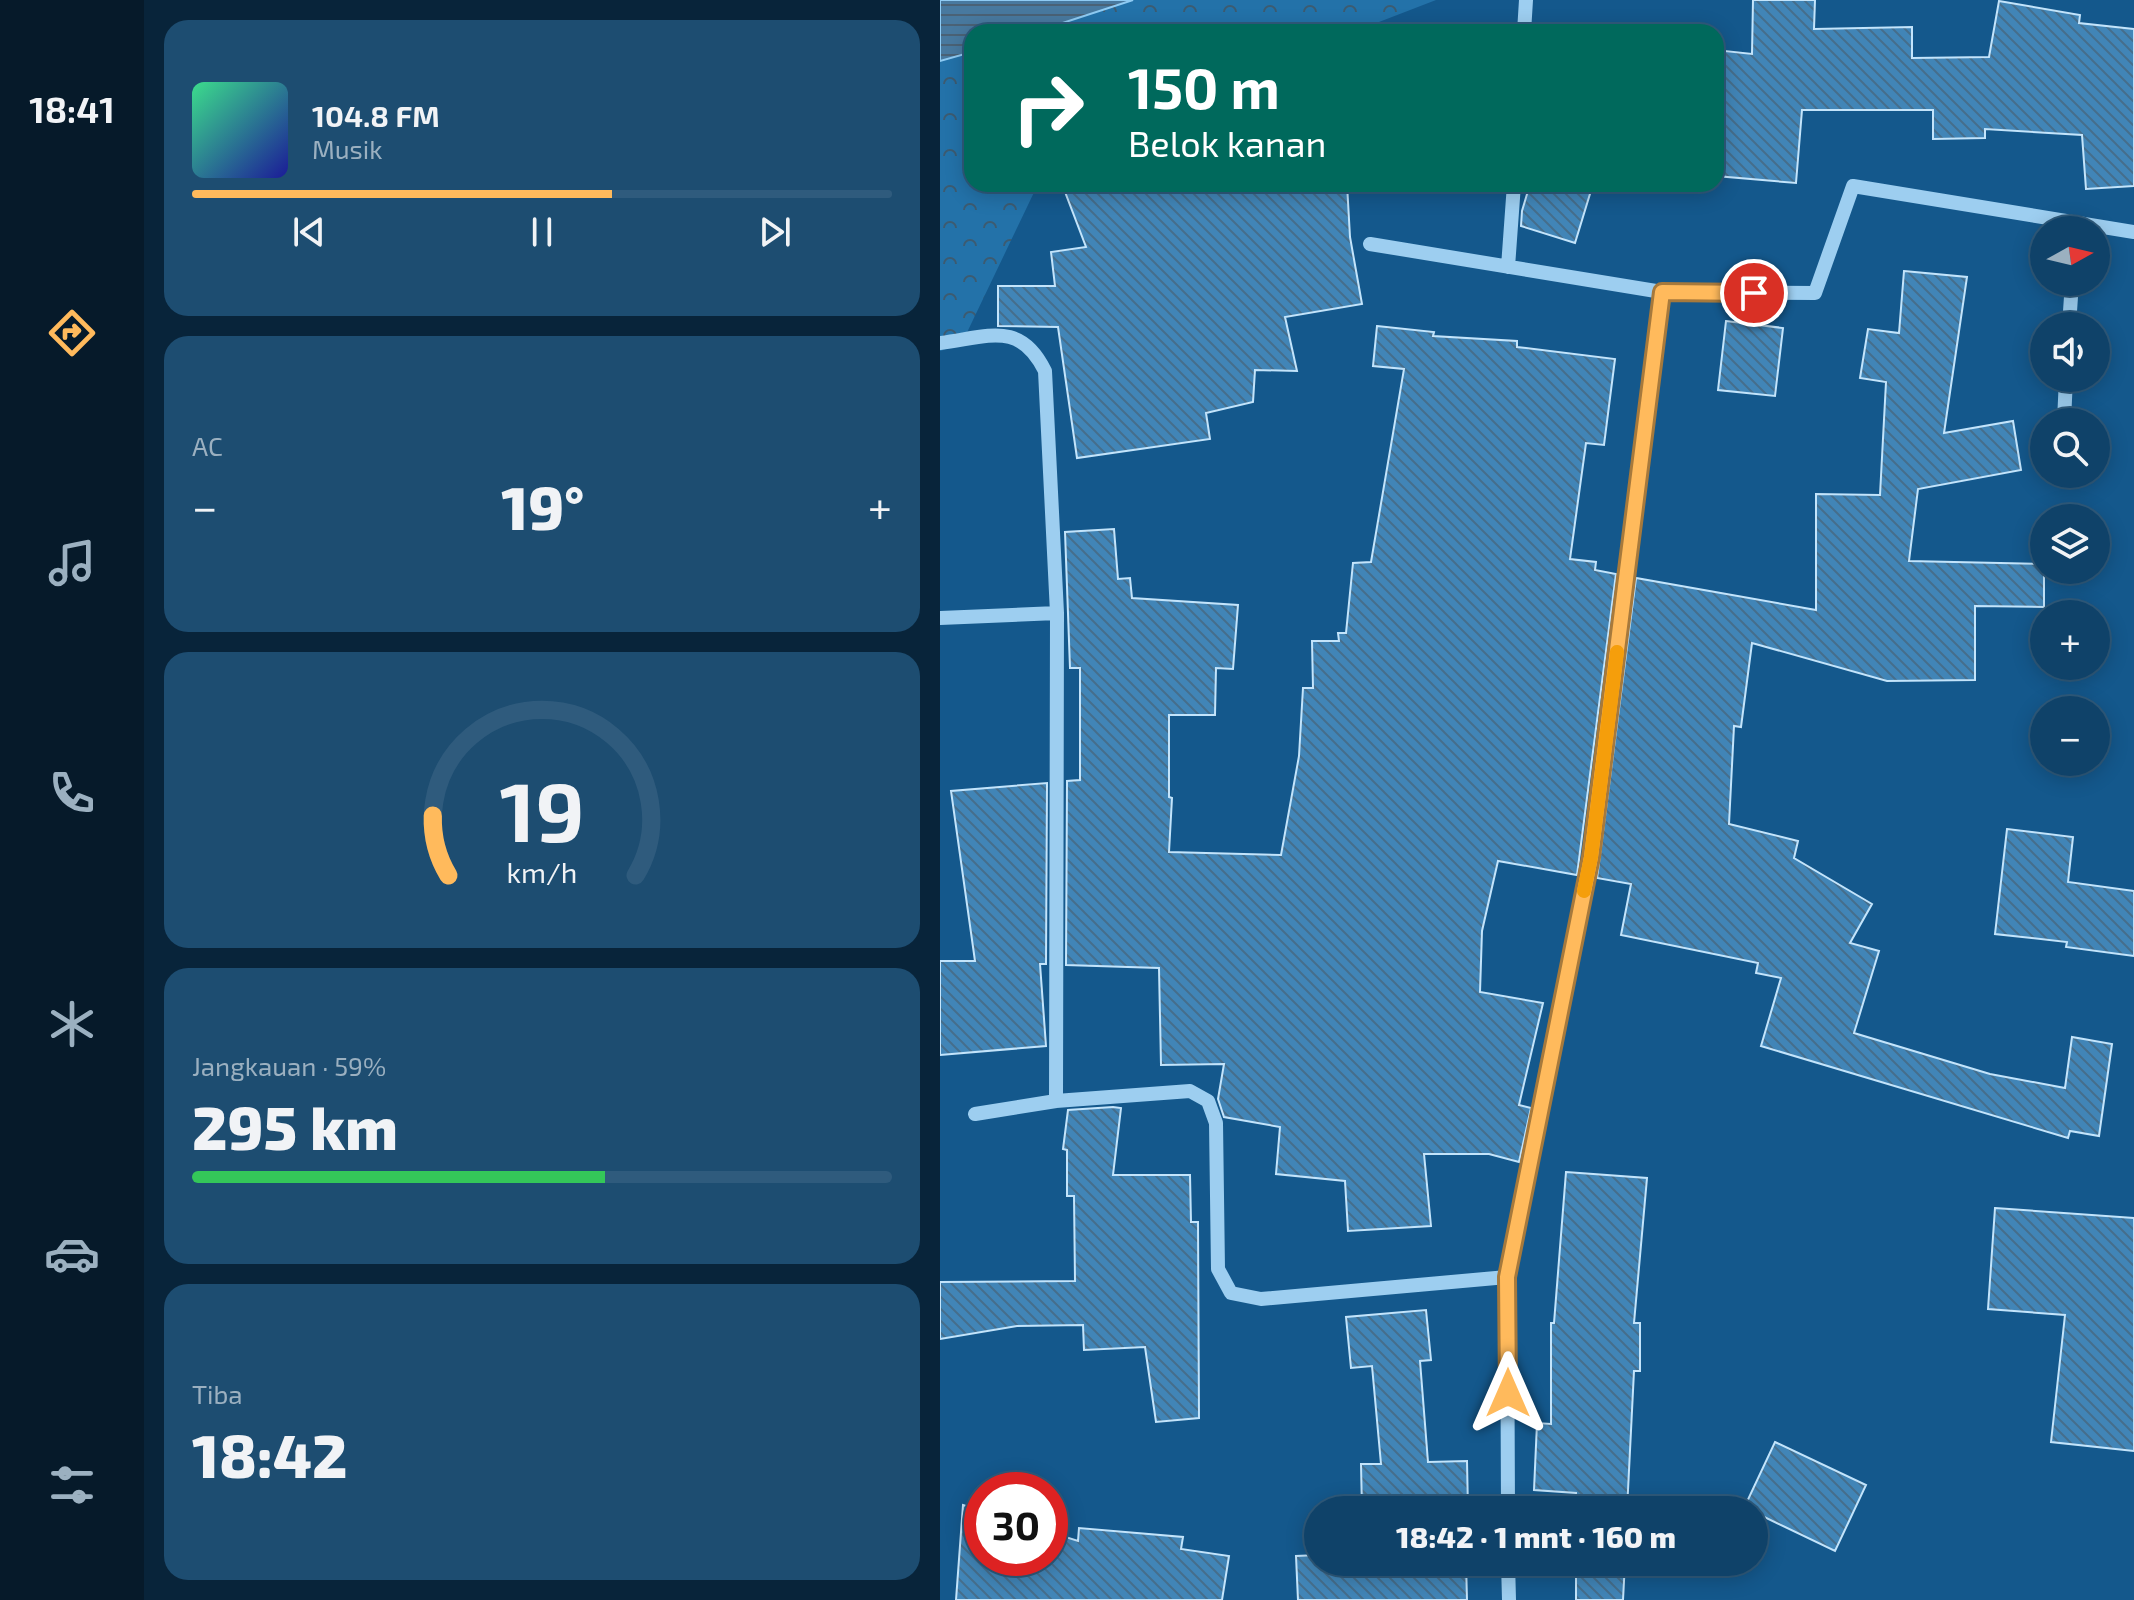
<!DOCTYPE html>
<html lang="id">
<meta charset="utf-8">
<style>
body{margin:0;font-family:"Exo 2",sans-serif;background:#1d4d71;color:#f1f3f6;height:100vh;display:flex;flex-direction:column;font-size:30px;white-space:nowrap}
*{box-sizing:border-box;margin:0}
p{font-size:26px;color:#9bb0c0}
.icon{flex:none;width:44px;height:44px;fill:none;stroke:currentColor;stroke-width:2;stroke-linecap:round;stroke-linejoin:round}
.map{position:relative;flex:1;overflow:hidden}
.panel{display:flex;flex-direction:column;gap:20px;padding:20px;background:#08243a;width:796px}
.panel>*{flex:none}
.hud{position:absolute;left:24px;top:24px;width:760px;height:168px;border-radius:24px;box-shadow:0 4px 20px #0003,0 0 0 2px #2f5b7d;background:#00695c;color:#fff;overflow:hidden}
.needle{width:52px;rotate:82deg}
.controls{position:absolute;left:1090px;top:216px;display:grid;gap:16px}
.controls a{display:grid;place-items:center;width:80px;height:80px;border-radius:50%;background:#0f4269;box-shadow:0 4px 20px #0003,0 0 0 2px #2f5b7d;font-size:40px}
.speed{position:absolute;left:24px;top:1472px;display:flex;gap:16px;font-size:40px;font-weight:700;text-align:center}
.speed>*{display:grid;place-content:center;width:104px;height:104px;border-radius:50%;background:#0f4269;box-shadow:0 4px 20px #0003,0 0 0 2px #2f5b7d;line-height:1}
.speed .limit{border:12px solid #d22;background:#fff;color:#111}
.pin{position:absolute;display:grid;place-items:center;width:68px;height:68px;color:#fff;margin:-34px;border:4px solid #fff;border-radius:50%;box-shadow:0 2px 8px #0007}
.me{position:absolute;width:88px;margin:-44px;rotate:0deg;stroke-linejoin:round;filter:drop-shadow(0 0 6px #0008)}
.turn{display:flex;align-items:center;gap:28px;height:168px;padding:0 32px;font-size:36px}
.turn .icon{width:104px;height:104px;stroke-width:2.5}
.turn b{display:block;font-size:56px;line-height:68px}
.big{font-size:60px;font-weight:800;line-height:1.1}
.panel .widget{flex:1;display:flex;flex-direction:column;justify-content:center;gap:12px;min-width:0;padding:0 28px;border-radius:24px;background:#1d4d71}
.panel .dial{align-items:center;gap:0}
.dial svg{height:208px;overflow:visible;fill:none;stroke:#2f5b7d;stroke-width:7;stroke-linecap:round;text-anchor:middle}
.dial text{fill:#f1f3f6;stroke:none}
.song{display:flex;align-items:center;gap:24px}
.cover{width:96px;height:96px;border-radius:12px;background:linear-gradient(135deg,hsl(150 70% 55%),hsl(240 70% 35%))}
.played{height:8px;border-radius:4px;background:linear-gradient(90deg,#ffba5c 60%,#2f5b7d 60%)}
.keys{display:flex;justify-content:space-around;direction:ltr}
.heat{display:flex;justify-content:space-between;align-items:center;font-size:44px;direction:ltr}
.charge{height:12px;border-radius:6px;background:linear-gradient(90deg,#34c759 59%,#2f5b7d 0)}
.trip{position:absolute;left:364px;top:1496px;width:464px;height:80px;border-radius:40px;background:#0f4269;box-shadow:0 4px 20px #0003,0 0 0 2px #2f5b7d;font-weight:800;line-height:80px;text-align:center}
main{display:flex;flex:1;min-height:0}
.tab-bar{display:flex;flex-direction:column;width:144px;justify-content:space-around;align-items:center;background:#061a2a;color:#9bb0c0}
.tab-bar .icon{width:56px;height:56px}
.tab-bar .selected{color:#ffba5c}
.tab-bar b{font-size:36px;color:#f1f3f6}
.map>svg:first-child{display:block}
.forest{fill:url(#forest-crowns)}
.water{fill:url(#water-rules);stroke:#8fcbf3;stroke-width:2}
.building{fill:url(#building-back-hatch);stroke:#c3e4fb;stroke-width:2}
.lines{fill:none;stroke-linecap:round;stroke-linejoin:round}
.minor{stroke:#9dcef0;stroke-width:14}
.route-casing{stroke:#a6793c;stroke-width:20}
.route{stroke:#ffba5c;stroke-width:14}
.slow{stroke:#f59e0b;stroke-width:14}
</style>
<main>
<nav class="tab-bar">
<b>18:41</b>
<svg class="icon selected" aria-label="directions" viewBox="0 0 24 24"><path d="M12 3l9 9-9 9-9-9zM9 14v-3h6M13 9l2 2-2 2"/></svg>
<svg class="icon" aria-label="music" viewBox="0 0 24 24"><path d="M9 18V5l10-2v13"/><circle cx="6" cy="18" r="3"/><circle cx="16" cy="16" r="3"/></svg>
<svg class="icon" aria-label="phone" viewBox="0 0 24 24"><path d="M5 4h4l2 5-3 2q2 4 5 5l2-3 5 2v4C11 20 4 13 5 4z"/></svg>
<svg class="icon" aria-label="climate" viewBox="0 0 24 24"><path d="M12 3v18M4 7l16 10M4 17L20 7"/></svg>
<svg class="icon" aria-label="car" viewBox="0 0 24 24"><path d="M5 17H2v-5l4-1 3-4h7l3 4 3 1v5h-3M9 17h6M6 11h13"/><circle cx="7" cy="17" r="2"/><circle cx="17" cy="17" r="2"/></svg>
<svg class="icon" aria-label="filters" viewBox="0 0 24 24"><path d="M4 7h16M4 17h16"/><circle cx="9" cy="7" r="2"/><circle cx="15" cy="17" r="2"/></svg>
</nav>
<section class="panel">
<div class="widget">
<div class="song"><i class="cover"></i><div><b>104.8 FM</b><p>Musik</p></div></div>
<div class="played"></div>
<div class="keys"><svg class="icon" aria-label="previous" viewBox="0 0 24 24"><path d="M18 5L8 12l10 7zM5 5v14"/></svg><svg class="icon" aria-label="pause" viewBox="0 0 24 24"><path d="M8 5v14M16 5v14"/></svg><svg class="icon" aria-label="next" viewBox="0 0 24 24"><path d="M6 5l10 7-10 7zM19 5v14"/></svg></div>
</div>
<div class="widget"><p>AC</p>
<div class="heat"><a>−</a><b class="big">19°</b><a>+</a></div>
</div>
<div class="widget dial"><svg viewBox="0 0 100 80">
<path d="M14 69A42 42 0 1 1 86 69"/>
<path d="M14 69A42 42 0 0 1 8 46" stroke="#ffba5c"/>
<text x="50" y="56" font-size="32" font-weight="700">19</text>
<text x="50" y="72" font-size="11">km/h</text>
</svg></div>
<div class="widget"><p>Jangkauan · 59%</p><b class="big">295 km</b><div class="charge"></div></div>
<div class="widget"><p>Tiba</p><b class="big">18:42</b></div>
</section>
<div class="map">
<svg width="1194" height="1600" viewBox="0 0 1194 1600">
<defs>
<pattern id="forest-crowns" width="20" height="18" patternUnits="userSpaceOnUse" patternTransform="scale(2)"><rect width="20" height="18" fill="#2372a9"/><path d="M2 6a3 3 0 1 1 6 0M12 15a3 3 0 1 1 6 0" fill="none" stroke="#3c5b71"/></pattern>
<pattern id="water-rules" width="6" height="5" patternUnits="userSpaceOnUse" patternTransform="scale(2)"><rect width="6" height="5" fill="#48799f"/><path d="M0 2.5h6" fill="none" stroke="#4a6276"/></pattern>
<pattern id="building-back-hatch" width="6" height="6" patternUnits="userSpaceOnUse" patternTransform="scale(2)"><rect width="6" height="6" fill="#4185b7"/><path d="M-1 5l2 2M0 0l6 6M5-1l2 2" fill="none" stroke="#456e8c"/></pattern>
</defs>
<rect width="100%" height="100%" fill="#14588c"/>
<path class="forest" d="M 0,0 L 496,0 L 413,32 L 32,32 L 32,184 L 98,184 L 21,345 L 0,351 Z"/>
<path class="water" d="M 0,0 L 193,0 L 95,32 L 32,32 L 32,52 L 0,61 Z"/>
<path class="building" d="M 813,0 L 875,0 L 874,29 L 972,27 L 972,58 L 1049,57 L 1059,1 L 1140,15 L 1139,23 L 1194,29 L 1194,186 L 1146,189 L 1142,135 L 1045,129 L 1045,138 L 993,139 L 993,110 L 862,110 L 856,183 L 776,176 L 776,50 L 812,54 Z
M 122,184 L 407,184 L 410,237 L 422,304 L 345,317 L 357,371 L 315,370 L 313,402 L 266,413 L 270,439 L 137,458 L 118,327 L 58,326 L 58,286 L 115,286 L 111,252 L 146,247 Z
M 590,184 L 653,184 L 635,243 L 581,226 L 582,211 Z
M 964,271 L 1027,277 L 1004,433 L 1073,421 L 1081,470 L 978,489 L 969,561 L 1104,564 L 1104,607 L 1035,606 L 1035,680 L 947,681 L 812,643 L 801,727 L 794,726 L 789,824 L 858,841 L 854,858 L 932,904 L 910,943 L 939,951 L 914,1033 L 1050,1074 L 1125,1088 L 1132,1037 L 1172,1044 L 1159,1136 L 1130,1131 L 1128,1138 L 821,1046 L 841,978 L 816,973 L 818,963 L 681,935 L 691,884 L 657,878 L 696,578 L 876,610 L 876,494 L 940,495 L 946,382 L 920,378 L 928,329 L 959,333 Z
M 786,321 L 843,328 L 835,396 L 778,390 Z
M 437,326 L 494,332 L 493,336 L 577,341 L 577,347 L 675,359 L 664,445 L 646,443 L 630,559 L 656,562 L 655,570 L 676,574 L 637,875 L 558,861 L 542,931 L 540,992 L 603,1003 L 579,1105 L 591,1108 L 579,1162 L 549,1154 L 484,1154 L 491,1226 L 408,1231 L 405,1181 L 336,1174 L 340,1127 L 284,1117 L 278,1099 L 284,1064 L 221,1065 L 219,968 L 126,965 L 127,781 L 140,780 L 140,668 L 130,668 L 125,532 L 174,529 L 178,579 L 190,578 L 192,598 L 298,605 L 293,669 L 276,668 L 275,715 L 229,715 L 229,797 L 232,798 L 229,852 L 341,855 L 359,756 L 363,688 L 373,688 L 372,641 L 399,641 L 398,633 L 406,633 L 413,563 L 431,562 L 464,369 L 433,366 Z
M 107,783 L 106,964 L 100,964 L 106,1046 L 0,1055 L 0,961 L 35,961 L 11,791 Z
M 1067,829 L 1133,837 L 1128,882 L 1194,891 L 1194,956 L 1126,947 L 1127,942 L 1055,934 Z
M 173,1107 L 181,1108 L 173,1175 L 250,1175 L 251,1222 L 258,1222 L 259,1418 L 216,1422 L 205,1347 L 144,1350 L 143,1325 L 77,1326 L 0,1339 L 0,1282 L 135,1281 L 134,1196 L 127,1196 L 127,1150 L 123,1149 L 128,1110 Z
M 626,1172 L 707,1178 L 694,1323 L 700,1323 L 700,1371 L 694,1371 L 687,1510 L 636,1510 L 636,1493 L 594,1490 L 597,1423 L 611,1424 L 611,1323 L 614,1323 Z
M 1055,1208 L 1194,1218 L 1194,1451 L 1111,1442 L 1125,1315 L 1048,1309 Z
M 486,1310 L 491,1360 L 480,1361 L 488,1462 L 527,1461 L 528,1510 L 422,1510 L 421,1464 L 441,1464 L 432,1366 L 411,1368 L 406,1317 Z
M 835,1442 L 926,1485 L 895,1551 L 814,1512 L 814,1510 L 804,1508 Z
M 23,1505 L 42,1511 L 42,1558 L 110,1558 L 110,1532 L 138,1541 L 139,1528 L 243,1537 L 241,1549 L 289,1556 L 282,1600 L 16,1600 Z
M 378,1555 L 378,1562 L 526,1562 L 527,1600 L 358,1600 L 356,1556 Z
M 636,1562 L 685,1562 L 683,1600 L 636,1600 Z"/>
<g class="lines">
<path class="minor" d="M 584,32 L 586,0
M 430,244 L 722,292 L 875,293 L 913,186 L 1194,232
M 568,267 L 574,184
M 1129,326 L 1132,282
M 0,343 C 48,337 80,320 105,371 L 117,613 L 116,1101
M 1124,421 L 1126,378
M 0,618 L 117,613
M 35,1114 L 116,1101 L 250,1091 L 268,1101 L 276,1123 L 278,1269 L 291,1293 L 321,1299 L 567,1277
M 568,1510 L 567,1277 L 651,857 L 722,292
M 568,1562 L 569,1600"/>
</g>
<g class="lines">
<g class="route-casing">
<path id="route" d="M 568,1393 L 567,1277 L 651,857 L 722,292 L 814,293"/>
</g>
<use href="#route" class="route"/>
<path class="slow" d="M 644,891 L 651,857 L 677,652"/>
</g>
</svg>
<div class="controls">
<a><svg class="needle" viewBox="-14 -14 28 28"><path d="M0-13l5 13h-10z" fill="#e53935"/><path d="M0 13l5-13h-10z" fill="#9bb0c0"/></svg></a>
<a><svg class="icon" aria-label="sound" viewBox="0 0 24 24"><path d="M4 9h4l5-4v14l-5-4H4zM17 9q2 3 0 6"/></svg></a>
<a><svg class="icon" aria-label="search" viewBox="0 0 24 24"><circle cx="10" cy="10" r="6"/><path d="M15 15l6 6"/></svg></a>
<a><svg class="icon" aria-label="layers" viewBox="0 0 24 24"><path d="M12 4l9 5-9 5-9-5zM3 14l9 5 9-5"/></svg></a>
<a>+</a>
<a>−</a>
</div>
<div class="speed"><div class="limit">30</div></div>
<div class="pin" style="left:814px;top:293px;background:#d93025"><svg class="icon" aria-label="arrive" viewBox="0 0 24 24"><path d="M6 21V4h12l-3 4 3 4H6"/></svg></div>
<svg class="me" style="left:568px;top:1393px" viewBox="-20 -20 40 40"><path d="M0-17L14 15 0 8-14 15z" fill="#ffba5c" stroke="#fff" stroke-width="4"/></svg>
<div class="trip">18:42 · 1 mnt · 160 m</div>
<div class="hud">
<div class="turn"><svg class="icon" aria-label="right" viewBox="0 0 24 24"><path d="M7 20v-9h11M14 6l5 5-5 5"/></svg><div><b>150 m</b>Belok kanan</div></div>
</div>
</div>
</main>
